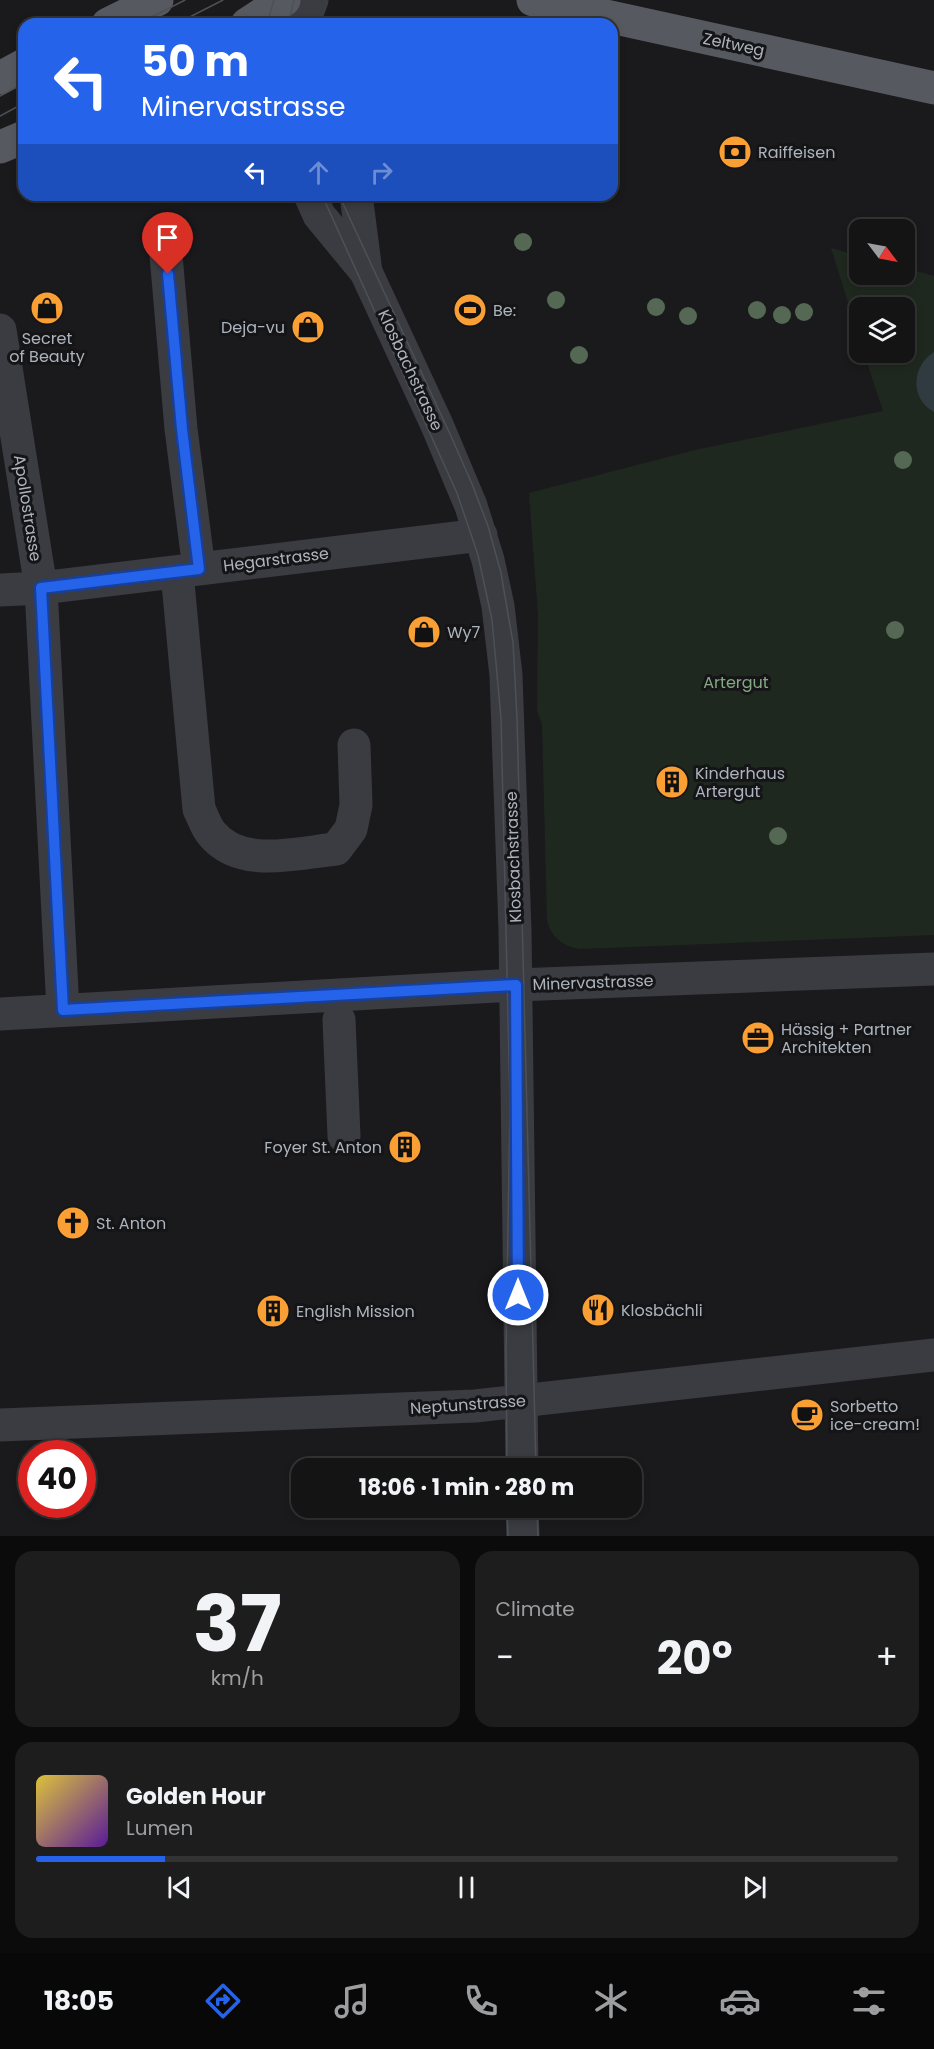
<!DOCTYPE html>
<meta charset="utf-8">
<style>
body{margin:0;font-family:Poppins,sans-serif;background:#1d1d1e;color:#f1f3f6;height:100vh;display:flex;flex-direction:column;font-size:22px;white-space:nowrap}
*{box-sizing:border-box;margin:0}
p{font-size:20px;color:#9d9ea0}
.icon{flex:none;width:33px;height:33px;fill:none;stroke:currentColor;stroke-width:2;stroke-linecap:round;stroke-linejoin:round}
.map{position:relative;height:1536px;overflow:hidden}
.drawer{display:flex;flex-direction:column;gap:15px;padding:15px;background:#0b0b0c;flex:1}
.drawer>*{flex:none}
.guide{position:absolute;left:18px;top:18px;width:600px;height:183px;border-radius:18px;box-shadow:0 3px 9px #0003,0 0 0 2px #333334;background:#2563eb;color:#fff;overflow:hidden}
.needle{width:39px;rotate:122deg}
.controls{position:absolute;left:849px;top:219px;display:grid;gap:12px}
.controls a{display:grid;place-items:center;width:66px;height:66px;border-radius:12px;background:#141415;box-shadow:0 3px 9px #0003,0 0 0 2px #333334;font-size:30px}
.speed{position:absolute;left:18px;top:1440px;display:flex;gap:12px;font-size:30px;font-weight:700;text-align:center}
.speed>*{display:grid;place-content:center;width:78px;height:78px;border-radius:50%;background:#141415;box-shadow:0 3px 9px #0003,0 0 0 2px #333334;line-height:1}
.speed .limit{border:9px solid #d22;background:#fff;color:#111}
.pin{position:absolute;display:grid;place-items:center;width:51px;height:51px;color:#fff;margin:-62px -26px;border-radius:50% 50% 50% 0;rotate:-45deg;box-shadow:0 0 6px #0007}
.pin .icon{rotate:45deg}
.me{position:absolute;width:66px;margin:-33px;rotate:0deg;stroke-linejoin:round;filter:drop-shadow(0 0 4px #0008)}
.turn{display:flex;align-items:center;gap:21px;height:126px;padding:0 24px;font-size:27px}
.turn .icon{width:78px;height:78px;stroke-width:2.5}
.turn b{display:block;font-size:42px;line-height:51px}
.lanes{display:flex;align-items:center;height:57px;padding:0 24px;background:#0003;justify-content:center;gap:30px;direction:ltr}
.lanes .off{opacity:.35}
.big{font-size:45px;font-weight:700;line-height:1.1}
.drawer .tile{flex:1;display:flex;flex-direction:column;justify-content:center;gap:9px;min-width:0;padding:0 21px;border-radius:18px;background:#1d1d1e}
.drawer .dial{align-items:center;gap:0}
.dial b{font-size:78px;line-height:1}
.song{display:flex;align-items:center;gap:18px}
.cover{width:72px;height:72px;border-radius:9px;background:linear-gradient(135deg,hsl(50 70% 55%),hsl(270 70% 35%))}
.played{height:6px;border-radius:3px;background:linear-gradient(90deg,#2563eb 15%,#333334 15%)}
.keys{display:flex;justify-content:space-around;direction:ltr}
.heat{display:flex;justify-content:space-between;align-items:center;font-size:33px;direction:ltr}
.drawer .tiles{flex:1;display:grid;gap:15px;grid-template-columns:1fr 1fr}
.tile:last-child{grid-column:span 2}
.trip{position:absolute;left:291px;top:1458px;width:351px;height:60px;border-radius:18px;background:#141415;box-shadow:0 3px 9px #0003,0 0 0 2px #333334;font-weight:700;line-height:60px;text-align:center}
.tabs{display:flex;height:96px;justify-content:space-around;align-items:center;background:#080808;color:#9d9ea0}
.tabs .icon{width:42px;height:42px}
.tabs .on{color:#2563eb}
.tabs b{font-size:27px;color:#f1f3f6}
.map>svg:first-child{display:block}
.green{fill:#1f281f}
.water{fill:#2f3b41}
.lines{fill:none;stroke-linecap:round;stroke-linejoin:round}
.minor{stroke:#3a3c41;stroke-width:33}
.major{stroke:#565a60;stroke-width:33}
.tram{stroke:#4d5156;stroke-width:1.5}
.tree{fill:#546854}
.route-casing{stroke:#184099;stroke-width:15}
.route{stroke:#2563eb;stroke-width:10}
.labels{text-anchor:middle;stroke-width:6;stroke-linejoin:round;paint-order:stroke}
.street-label{font-size:16px;fill:#acb3bc;stroke:#151517}
.poi-label{font-size:16px;fill:#acb3bc;stroke:#151517;text-anchor:start}
.park-label{font-size:16px;fill:#84a882;stroke:#151517}
</style>
<div class="map">
<svg width="934" height="1536" viewBox="0 0 934 1536">
<rect width="100%" height="100%" fill="#1a1a1c"/>
<path class="green" d="M 831,248 L 859,256 L 860,274 L 904,274 L 905,268 L 934,276 L 934,935 L 579,949 C 562,946 551,937 547,920 L 542,724 L 537,711 L 538,615 L 529,493 L 695,450 L 883,411 L 864,353 L 904,352 L 904,308 L 860,308 L 859,337 Z"/>
<path class="water" d="M 934,352 L 934,412 C 909,398 912,366 934,352 Z"/>
<g class="lines">
<path class="minor" d="M 303,24 L 312,0
M 310,195 L 319,215 L 366,272 L 437,425 L 471,506 L 488,560 L 498,606 L 506,675 L 515,930 L 522,1468
M 356,195 L 366,272
M 166,255 L 181,429 L 199,569
M 0,330 L 41,588 L 63,1010
M 177,572 L 199,809 C 203,817 206,827 212,834 C 241,869 297,853 336,849 L 351,829 L 356,805 L 354,745
M 0,590 L 41,588 L 481,535
M 0,1014 L 516,985 L 934,969
M 339,1020 L 344,1136
M 0,1425 L 475,1406 L 934,1355
M 522,1508 L 523,1536"/>
<path class="major" d="M 533,0 L 934,88
M 108,24 L 157,0
M 247,24 L 284,0
M 0,78 L 24,65
M 0,147 L 24,137"/>
<path class="tram" d="M 138,24 L 185,0
M 176,24 L 223,0
M 267,24 L 274,0
M 288,24 L 294,0
M 0,96 L 24,83
M 0,116 L 24,103
M 322,195 L 457,493 L 478,555 L 492,620 L 501,718 L 510,1104 L 506,1351 L 507,1468
M 339,195 L 450,434 L 472,484 L 488,526 L 501,573 L 509,620 L 513,642 L 517,718 L 536,1468
M 507,1508 L 508,1536
M 537,1508 L 538,1536"/>
</g>
<g class="tree">
<circle cx="523" cy="242" r="9"/>
<circle cx="556" cy="300" r="9"/>
<circle cx="656" cy="307" r="9"/>
<circle cx="757" cy="310" r="9"/>
<circle cx="804" cy="312" r="9"/>
<circle cx="782" cy="315" r="9"/>
<circle cx="688" cy="316" r="9"/>
<circle cx="579" cy="355" r="9"/>
<circle cx="903" cy="460" r="9"/>
<circle cx="895" cy="630" r="9"/>
<circle cx="778" cy="836" r="9"/>
</g>
<g class="lines">
<g class="route-casing">
<path id="route" d="M 168,274 L 182,429 L 199,569 L 41,588 L 63,1010 L 516,985 L 518,1295"/>
</g>
<use href="#route" class="route"/>
</g>
<defs>
<g id="bank-disc" transform="scale(1.725)"><circle r="9.5" fill="#fa9f34" stroke="#151517"/><path d="M-6-4H6V4H-6ZM0-2.3a2.3 2.3 0 1 0 0 4.6a2.3 2.3 0 1 0 0-4.6Z" fill="#111"/></g>
<g id="shop-disc" transform="scale(1.725)"><circle r="9.5" fill="#fa9f34" stroke="#151517"/><path d="M-5-2.5h2.3a2.7 3.5 0 0 1 5.4 0H5L5.5 6h-11ZM-1.5-2.5h3a1.5 2.3 0 0 0-3 0Z" fill="#111"/></g>
<g id="stadium-disc" transform="scale(1.725)"><circle r="9.5" fill="#fa9f34" stroke="#151517"/><path d="M0-5a6.5 5 0 1 0 0 10a6.5 5 0 1 0 0-10ZM-3.5-1.8h7v3.6h-7Z" fill="#111"/></g>
<g id="building-disc" transform="scale(1.725)"><circle r="9.5" fill="#fa9f34" stroke="#151517"/><path d="M-4-6H4V6H1V3H-1V6H-4ZM-2.5-4.3h1.7v1.8h-1.7ZM.8-4.3h1.7v1.8H.8ZM-2.5-1h1.7V.8h-1.7ZM.8-1h1.7V.8H.8Z" fill="#111"/></g>
<g id="office-disc" transform="scale(1.725)"><circle r="9.5" fill="#fa9f34" stroke="#151517"/><path d="M-6-3h4V-5.5h4V-3h4V5H-6ZM-1-4.5V-3h2v-1.5ZM-6 0V1H6V0Z" fill="#111"/></g>
<g id="church-disc" transform="scale(1.725)"><circle r="9.5" fill="#fa9f34" stroke="#151517"/><path d="M-1.2-6h2.4v3.5h3.3v2.4h-3.3V6h-2.4V-.1h-3.3v-2.4h3.3Z" fill="#111"/></g>
<g id="restaurant-disc" transform="scale(1.725)"><circle r="9.5" fill="#fa9f34" stroke="#151517"/><path d="M-5-6h1v4h1v-4h1v4h1v-4h1v5L-1.5 .5V6h-2V.5L-5-1ZM5-6V6H3V1.5H1.5Q1.5-4 5-6Z" fill="#111"/></g>
<g id="cafe-disc" transform="scale(1.725)"><circle r="9.5" fill="#fa9f34" stroke="#151517"/><path d="M-5.5-4.5H6V0H3Q3 3.5 0 3.5H-2.5Q-5.5 3.5-5.5 0ZM3-3.2v2h1.7v-2ZM-6 4.5H4V6H-6Z" fill="#111"/></g>
</defs>
<g fill-rule="evenodd">
<use href="#bank-disc" x="735" y="152"/>
<use href="#shop-disc" x="47" y="308"/>
<use href="#stadium-disc" x="470" y="310"/>
<use href="#shop-disc" x="308" y="327"/>
<use href="#shop-disc" x="424" y="632"/>
<use href="#building-disc" x="672" y="782"/>
<use href="#office-disc" x="758" y="1038"/>
<use href="#building-disc" x="405" y="1147"/>
<use href="#church-disc" x="73" y="1223"/>
<use href="#restaurant-disc" x="598" y="1310"/>
<use href="#building-disc" x="273" y="1311"/>
<use href="#cafe-disc" x="807" y="1415"/>
</g>
<g class="labels">
<g class="street-label">
<text transform="translate(734 44) rotate(12)" y="6">Zeltweg</text>
<text transform="translate(411 370) rotate(65)" y="6">Klosbachstrasse</text>
<text transform="translate(28 508) rotate(81)" y="6">Apollostrasse</text>
<text transform="translate(276 559) rotate(-7)" y="6">Hegarstrasse</text>
<text transform="translate(513 857) rotate(-92)" y="6">Klosbachstrasse</text>
<text transform="translate(593 982) rotate(-2)" y="6">Minervastrasse</text>
<text transform="translate(468 1404) rotate(-4)" y="6">Neptunstrasse</text>
</g>
<g class="poi-label">
<text x="758" y="158">Raiffeisen</text>
<text x="493" y="316">Be:</text>
<text x="285" y="333" text-anchor="end">Deja-vu</text>
<text x="47" y="344" text-anchor="middle">Secret<tspan x="47" dy="18">of Beauty</tspan></text>
<text x="447" y="638">Wy7</text>
<text x="695" y="779">Kinderhaus<tspan x="695" dy="18">Artergut</tspan></text>
<text x="781" y="1035">Hässig + Partner<tspan x="781" dy="18">Architekten</tspan></text>
<text x="382" y="1153" text-anchor="end">Foyer St. Anton</text>
<text x="96" y="1229">St. Anton</text>
<text x="621" y="1316">Klosbächli</text>
<text x="296" y="1317">English Mission</text>
<text x="830" y="1412">Sorbetto<tspan x="830" dy="18">ice-cream!</tspan></text>
</g>
<g class="park-label">
<text x="736" y="688">Artergut</text>
</g>
</g>
</svg>
<div class="controls">
<a><svg class="needle" viewBox="-14 -14 28 28"><path d="M0-13l5 13h-10z" fill="#e53935"/><path d="M0 13l5-13h-10z" fill="#9d9ea0"/></svg></a>
<a><svg class="icon" aria-label="layers" viewBox="0 0 24 24"><path d="M12 4l9 5-9 5-9-5zM3 14l9 5 9-5"/></svg></a>
</div>
<div class="speed"><div class="limit">40</div></div>
<div class="pin" style="left:168px;top:274px;background:#d93025"><svg class="icon" aria-label="arrive" viewBox="0 0 24 24"><path d="M6 21V4h12l-3 4 3 4H6"/></svg></div>
<svg class="me" style="left:518px;top:1295px" viewBox="-20 -20 40 40"><circle r="17" fill="#2563eb" stroke="#fff" stroke-width="3"/><path d="M0-11L8 9 0 5-8 9z" fill="#fff"/></svg>
<div class="trip">18:06 · 1 min · 280 m</div>
<div class="guide">
<div class="turn"><svg class="icon" aria-label="left" viewBox="0 0 24 24"><path d="M17 20v-9H6M10 6l-5 5 5 5"/></svg><div><b>50 m</b>Minervastrasse</div></div>
<div class="lanes"><svg class="icon" aria-label="left" viewBox="0 0 24 24"><path d="M17 20v-9H6M10 6l-5 5 5 5"/></svg><svg class="icon off" aria-label="ahead" viewBox="0 0 24 24"><path d="M12 20V5M6 11l6-6 6 6"/></svg><svg class="icon off" aria-label="right" viewBox="0 0 24 24"><path d="M7 20v-9h11M14 6l5 5-5 5"/></svg></div>
</div>
</div>
<section class="drawer">
<div class="tiles">
<div class="tile dial"><b>37</b><p>km/h</p></div>
<div class="tile"><p>Climate</p>
<div class="heat"><a>−</a><b class="big">20°</b><a>+</a></div>
</div>
<div class="tile">
<div class="song"><i class="cover"></i><div><b>Golden Hour</b><p>Lumen</p></div></div>
<div class="played"></div>
<div class="keys"><svg class="icon" aria-label="previous" viewBox="0 0 24 24"><path d="M18 5L8 12l10 7zM5 5v14"/></svg><svg class="icon" aria-label="pause" viewBox="0 0 24 24"><path d="M8 5v14M16 5v14"/></svg><svg class="icon" aria-label="next" viewBox="0 0 24 24"><path d="M6 5l10 7-10 7zM19 5v14"/></svg></div>
</div>
</div>
</section>
<nav class="tabs">
<b>18:05</b>
<svg class="icon on" aria-label="directions" viewBox="0 0 24 24"><path d="M12 3l9 9-9 9-9-9zM9 14v-3h6M13 9l2 2-2 2"/></svg>
<svg class="icon" aria-label="music" viewBox="0 0 24 24"><path d="M9 18V5l10-2v13"/><circle cx="6" cy="18" r="3"/><circle cx="16" cy="16" r="3"/></svg>
<svg class="icon" aria-label="phone" viewBox="0 0 24 24"><path d="M5 4h4l2 5-3 2q2 4 5 5l2-3 5 2v4C11 20 4 13 5 4z"/></svg>
<svg class="icon" aria-label="climate" viewBox="0 0 24 24"><path d="M12 3v18M4 7l16 10M4 17L20 7"/></svg>
<svg class="icon" aria-label="car" viewBox="0 0 24 24"><path d="M5 17H2v-5l4-1 3-4h7l3 4 3 1v5h-3M9 17h6M6 11h13"/><circle cx="7" cy="17" r="2"/><circle cx="17" cy="17" r="2"/></svg>
<svg class="icon" aria-label="filters" viewBox="0 0 24 24"><path d="M4 7h16M4 17h16"/><circle cx="9" cy="7" r="2"/><circle cx="15" cy="17" r="2"/></svg>
</nav>
